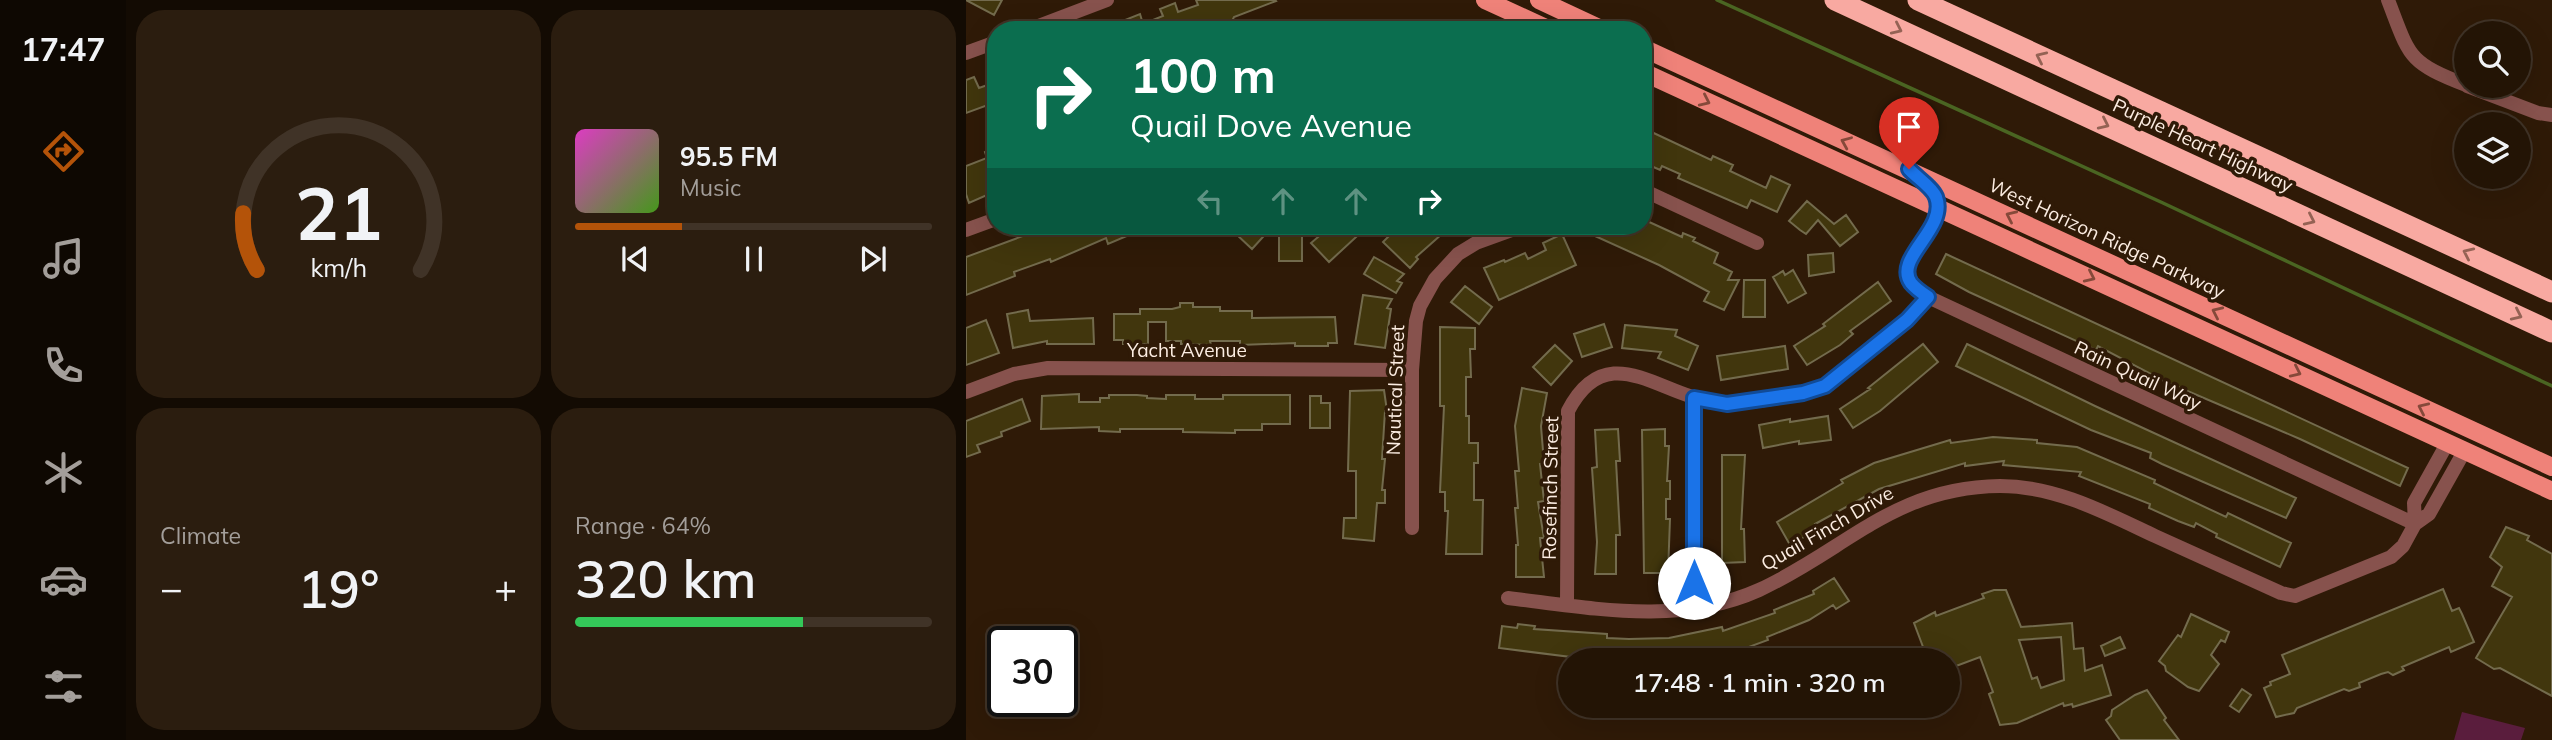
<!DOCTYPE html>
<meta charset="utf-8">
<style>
body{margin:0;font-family:Mulish,sans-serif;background:#2b1d0f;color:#f1f3f6;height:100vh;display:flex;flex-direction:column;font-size:26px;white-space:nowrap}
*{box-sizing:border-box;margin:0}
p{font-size:23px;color:#a39e9a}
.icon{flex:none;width:38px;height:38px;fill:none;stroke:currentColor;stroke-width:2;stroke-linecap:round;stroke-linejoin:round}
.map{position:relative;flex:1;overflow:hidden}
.details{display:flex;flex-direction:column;gap:10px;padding:10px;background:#130b03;width:840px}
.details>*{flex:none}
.top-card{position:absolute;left:21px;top:21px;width:665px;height:214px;border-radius:28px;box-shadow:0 7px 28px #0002,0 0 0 2px #403327;background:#0b6e4f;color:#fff;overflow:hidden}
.buttons{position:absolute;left:1488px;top:21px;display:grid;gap:14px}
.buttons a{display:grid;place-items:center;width:77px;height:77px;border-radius:50%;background:#231405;box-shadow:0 7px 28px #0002,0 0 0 2px #403327;font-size:35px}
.speed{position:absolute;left:21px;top:626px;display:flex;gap:14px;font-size:35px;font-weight:700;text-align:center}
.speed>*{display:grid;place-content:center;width:91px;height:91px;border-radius:50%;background:#231405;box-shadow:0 7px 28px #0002,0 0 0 2px #403327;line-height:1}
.speed .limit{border:4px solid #111;border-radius:10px;background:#fff;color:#111}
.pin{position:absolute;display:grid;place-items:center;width:60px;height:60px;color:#fff;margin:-72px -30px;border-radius:50% 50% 50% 0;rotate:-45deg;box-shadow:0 0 7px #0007}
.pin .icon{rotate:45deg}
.me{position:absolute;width:77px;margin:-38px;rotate:0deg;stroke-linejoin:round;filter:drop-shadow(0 0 5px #0008)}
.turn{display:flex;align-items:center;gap:24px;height:147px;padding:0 28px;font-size:32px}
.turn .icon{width:91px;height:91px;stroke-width:2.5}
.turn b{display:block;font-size:49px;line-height:60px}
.lanes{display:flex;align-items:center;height:66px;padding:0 28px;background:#0003;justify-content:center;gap:35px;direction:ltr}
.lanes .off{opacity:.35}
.big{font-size:52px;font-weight:600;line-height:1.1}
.details .widget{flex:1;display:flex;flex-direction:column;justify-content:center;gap:10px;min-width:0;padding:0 24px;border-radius:28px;background:#2b1d0f}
.details .dial{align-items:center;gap:0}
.dial svg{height:182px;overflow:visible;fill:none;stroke:#403327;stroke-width:7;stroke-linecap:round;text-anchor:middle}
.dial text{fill:#f1f3f6;stroke:none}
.song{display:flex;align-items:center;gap:21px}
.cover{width:84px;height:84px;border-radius:10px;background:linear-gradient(135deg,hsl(310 70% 55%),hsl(100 70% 35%))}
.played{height:7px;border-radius:4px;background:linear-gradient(90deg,#b45309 30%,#403327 30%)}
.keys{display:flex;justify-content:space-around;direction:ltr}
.heat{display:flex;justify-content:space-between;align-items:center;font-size:38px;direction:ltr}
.charge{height:10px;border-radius:5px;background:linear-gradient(90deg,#34c759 64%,#403327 0)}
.details .tiles{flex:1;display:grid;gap:10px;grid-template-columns:repeat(2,1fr)}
.trip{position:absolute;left:592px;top:648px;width:402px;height:70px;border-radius:35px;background:#231405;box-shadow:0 7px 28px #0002,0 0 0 2px #403327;font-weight:600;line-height:70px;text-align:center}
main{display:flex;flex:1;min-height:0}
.menu{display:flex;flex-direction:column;width:126px;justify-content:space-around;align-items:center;background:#0e0802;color:#a39e9a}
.menu .icon{width:49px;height:49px}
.menu .selected{color:#b45309}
.menu b{font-size:32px;color:#f1f3f6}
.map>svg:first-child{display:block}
.green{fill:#5a1d3d}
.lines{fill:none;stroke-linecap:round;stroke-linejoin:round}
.stream{stroke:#4a6522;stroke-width:3.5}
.building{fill:#41360d;stroke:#736b4d;stroke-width:2;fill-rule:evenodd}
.street{stroke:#87524d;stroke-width:14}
.primary{stroke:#ef8279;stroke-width:18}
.highway{stroke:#f8a9a1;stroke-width:21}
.oneway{stroke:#946254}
.oneway2{stroke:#85493a}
.route-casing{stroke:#114b97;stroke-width:18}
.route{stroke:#1a73e8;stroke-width:12}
.labels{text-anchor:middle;stroke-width:7;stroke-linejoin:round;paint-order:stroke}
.street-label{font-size:19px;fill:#fcede2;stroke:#2f1a07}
</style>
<main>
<nav class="menu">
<b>17:47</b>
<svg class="icon selected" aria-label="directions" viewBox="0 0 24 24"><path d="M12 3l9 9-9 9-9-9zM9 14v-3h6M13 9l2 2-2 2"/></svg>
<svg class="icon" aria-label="music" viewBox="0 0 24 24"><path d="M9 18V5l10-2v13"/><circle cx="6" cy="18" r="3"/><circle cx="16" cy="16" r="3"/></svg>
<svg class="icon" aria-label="phone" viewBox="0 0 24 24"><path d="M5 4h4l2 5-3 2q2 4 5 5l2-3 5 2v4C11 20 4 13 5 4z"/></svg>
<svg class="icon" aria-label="climate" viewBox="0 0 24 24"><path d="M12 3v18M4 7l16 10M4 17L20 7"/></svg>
<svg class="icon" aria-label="car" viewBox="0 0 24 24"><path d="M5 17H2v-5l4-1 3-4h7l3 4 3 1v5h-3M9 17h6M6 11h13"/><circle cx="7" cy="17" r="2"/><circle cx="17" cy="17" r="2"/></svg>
<svg class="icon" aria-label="filters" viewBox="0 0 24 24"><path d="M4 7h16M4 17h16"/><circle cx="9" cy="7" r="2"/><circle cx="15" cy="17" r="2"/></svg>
</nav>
<section class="details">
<div class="tiles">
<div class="widget dial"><svg viewBox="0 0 100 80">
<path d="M14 69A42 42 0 1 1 86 69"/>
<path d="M14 69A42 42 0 0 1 8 44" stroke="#b45309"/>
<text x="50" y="56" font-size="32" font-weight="700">21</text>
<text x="50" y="72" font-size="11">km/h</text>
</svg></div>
<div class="widget">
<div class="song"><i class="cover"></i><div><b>95.5 FM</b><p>Music</p></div></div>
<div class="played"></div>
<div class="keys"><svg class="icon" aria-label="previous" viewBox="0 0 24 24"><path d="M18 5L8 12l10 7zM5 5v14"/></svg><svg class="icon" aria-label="pause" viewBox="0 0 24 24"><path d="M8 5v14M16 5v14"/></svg><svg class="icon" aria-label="next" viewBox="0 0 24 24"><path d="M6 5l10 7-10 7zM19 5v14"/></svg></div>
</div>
<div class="widget"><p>Climate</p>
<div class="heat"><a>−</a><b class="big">19°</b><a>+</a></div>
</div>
<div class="widget"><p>Range · 64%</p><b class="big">320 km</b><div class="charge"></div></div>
</div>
</section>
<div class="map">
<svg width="1586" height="740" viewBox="0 0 1586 740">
<rect width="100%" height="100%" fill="#2f1a07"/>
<path class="green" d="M 1496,712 L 1559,728 L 1555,740 L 1488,740 Z"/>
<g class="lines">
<path class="stream" d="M 751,0 L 1197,203 L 1586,386"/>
</g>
<path class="building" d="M 0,0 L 36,0 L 28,15 Z
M 230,0 L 309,0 L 310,1 L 268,17 L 266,21 L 239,30 L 163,30 L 159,20 L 174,14 L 177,24 L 197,16 L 194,9 L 209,3 L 212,12 L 232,5 Z
M 8,77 L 13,88 L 30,82 L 30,102 L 0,113 L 0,80 Z
M 677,128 L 745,160 L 747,156 L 767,165 L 764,171 L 800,188 L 805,176 L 824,185 L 811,212 L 785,200 L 781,208 L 712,178 L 714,174 L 696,166 L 694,170 L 683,165 L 677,161 Z
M 30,147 L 30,191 L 3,203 L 0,194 L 0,166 L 21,158 L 19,152 Z
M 841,201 L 868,224 L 880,215 L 892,232 L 874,246 L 852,220 L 840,234 L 834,230 L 823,221 Z
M 681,221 L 716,237 L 717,233 L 729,238 L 727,241 L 752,253 L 748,263 L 766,272 L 762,280 L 773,280 L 758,310 L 738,301 L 743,292 L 693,265 L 607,226 L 678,226 Z
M 84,226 L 182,227 L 142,244 L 140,238 L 85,262 L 84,259 L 48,272 L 49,276 L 0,295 L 0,257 Z
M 278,226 L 307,226 L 286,249 L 270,234 Z
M 365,226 L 402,226 L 363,262 L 345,243 Z
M 433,226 L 485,226 L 450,257 L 452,259 L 444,268 L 417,242 Z
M 596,234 L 610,265 L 533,300 L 518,268 L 538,260 L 539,262 L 559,253 L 562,259 L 580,250 L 577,243 Z
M 313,235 L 336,235 L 336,261 L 313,261 Z
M 867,253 L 868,272 L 843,276 L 842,255 Z
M 980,254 L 1442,468 L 1434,486 L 1334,439 L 1198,381 L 1132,346 L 1130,350 L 1003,292 L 970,274 Z
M 408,257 L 438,274 L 431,281 L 436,283 L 430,293 L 398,274 Z
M 827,270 L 840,293 L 822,303 L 807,277 L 817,271 L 819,275 Z
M 778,280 L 799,280 L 799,317 L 777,317 Z
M 912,282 L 925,301 L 884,331 L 887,334 L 874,345 L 841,365 L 828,346 L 859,326 L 857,324 Z
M 499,286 L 526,307 L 513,324 L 485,302 Z
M 397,295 L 426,299 L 421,308 L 425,309 L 419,348 L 389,344 Z
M 214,303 L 227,303 L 227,307 L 254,307 L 254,311 L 286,311 L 286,318 L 369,317 L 371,343 L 362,343 L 362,346 L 329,346 L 329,343 L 274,345 L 274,341 L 244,341 L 245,345 L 215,344 L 215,341 L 200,341 L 200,322 L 182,322 L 182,344 L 157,344 L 157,340 L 148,340 L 148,314 L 174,314 L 174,309 L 206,309 L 214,307 Z
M 62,310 L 64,321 L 127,318 L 128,344 L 81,344 L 81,341 L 47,348 L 41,314 Z
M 20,320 L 33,353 L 0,365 L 0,328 Z
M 638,324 L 646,347 L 616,357 L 608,334 Z
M 659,325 L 711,330 L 709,336 L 732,346 L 722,370 L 692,358 L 695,352 L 656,348 Z
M 474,327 L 509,328 L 509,349 L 504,349 L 505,377 L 500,377 L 500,416 L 503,416 L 503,443 L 512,443 L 512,463 L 508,463 L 508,500 L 517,500 L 516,554 L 480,554 L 482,511 L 479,511 L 479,492 L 474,492 L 478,406 L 474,406 Z
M 957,344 L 972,362 L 914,411 L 887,428 L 874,409 L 904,389 L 902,388 Z
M 1001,344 L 1129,406 L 1330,498 L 1320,518 L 1196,464 L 1184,458 L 1185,453 L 1125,430 L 990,366 Z
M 589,345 L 606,361 L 585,385 L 567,367 Z
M 819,346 L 822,369 L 755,380 L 751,356 Z
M 556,388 L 581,393 L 575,426 L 578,463 L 574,464 L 578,501 L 572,502 L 578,538 L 574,538 L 578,577 L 550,577 L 550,545 L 552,545 L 549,508 L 552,508 L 549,471 L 553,471 L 549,426 Z
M 418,390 L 421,411 L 419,411 L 416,459 L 419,459 L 416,490 L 419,490 L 419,503 L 411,503 L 408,541 L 377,538 L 378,518 L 390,518 L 390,471 L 382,471 L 384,391 Z
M 113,394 L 113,402 L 134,402 L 134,398 L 143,398 L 143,395 L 171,395 L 181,396 L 181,398 L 200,399 L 200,395 L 229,395 L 229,399 L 257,399 L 257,395 L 324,395 L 324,424 L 296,424 L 296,430 L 269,430 L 269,433 L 217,432 L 217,429 L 154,429 L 154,432 L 133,431 L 133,427 L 75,429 L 76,396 Z
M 344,396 L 355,396 L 355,403 L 364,403 L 364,428 L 344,428 Z
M 56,399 L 64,421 L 35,432 L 36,436 L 11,445 L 14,452 L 0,457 L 0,421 Z
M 862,416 L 865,440 L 833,444 L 833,441 L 797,448 L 793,425 L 824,419 L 824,422 Z
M 652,429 L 654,461 L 650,461 L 654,535 L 650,535 L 650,574 L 629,574 L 631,542 L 626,468 L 631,467 L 629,430 Z
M 699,429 L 699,446 L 703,446 L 701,481 L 704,481 L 704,499 L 700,499 L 700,519 L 704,519 L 702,573 L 678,573 L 676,430 Z
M 1027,437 L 1071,440 L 1071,443 L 1111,447 L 1189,480 L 1188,483 L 1260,517 L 1262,513 L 1325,543 L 1314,567 L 1250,537 L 1251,534 L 1230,523 L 1228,527 L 1212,521 L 1183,508 L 1184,504 L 1113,476 L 1115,472 L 1037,465 L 1038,461 L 999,466 L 999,463 L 913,489 L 849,524 L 850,526 L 837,534 L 838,537 L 824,545 L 811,522 L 877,483 L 875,480 L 908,463 L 984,440 L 985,443 Z
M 756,455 L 779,455 L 775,529 L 778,529 L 779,562 L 756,563 Z
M 1540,527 L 1563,536 L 1561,540 L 1586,554 L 1586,696 L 1534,668 L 1528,669 L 1510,658 L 1546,597 L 1526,586 L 1536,567 L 1524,557 Z
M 868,578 L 883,601 L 870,609 L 867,605 L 843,620 L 801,637 L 802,640 L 772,651 L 771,648 L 721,660 L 629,660 L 533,648 L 536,626 L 551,628 L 552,624 L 569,626 L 568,629 L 641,634 L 641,638 L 663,639 L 703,638 L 756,627 L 757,631 L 809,613 L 808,610 L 848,594 L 847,591 Z
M 1477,589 L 1486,611 L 1493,608 L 1496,614 L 1508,642 L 1485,652 L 1483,647 L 1436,667 L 1438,670 L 1427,675 L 1422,672 L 1415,674 L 1393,683 L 1394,687 L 1383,691 L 1378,689 L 1331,708 L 1328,713 L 1310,717 L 1298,688 L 1305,685 L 1304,682 L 1324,674 L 1316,655 Z
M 1028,590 L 1040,590 L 1055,627 L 1106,623 L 1108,649 L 1117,648 L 1119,671 L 1136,665 L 1145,695 L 1107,707 L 1106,704 L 1098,706 L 1097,703 L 1051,723 L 1034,725 L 1023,694 L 1027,692 L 1014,657 L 982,669 L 982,660 L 962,660 L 948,623 L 969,612 L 970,616 L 1018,598 L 1016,594 ZM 1095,637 L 1098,680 L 1075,688 L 1071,677 L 1066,679 L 1053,640 Z
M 1225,614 L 1263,632 L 1259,642 L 1255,640 L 1245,655 L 1253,664 L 1233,691 L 1222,687 L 1200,671 L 1199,666 L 1193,661 L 1212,635 L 1215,637 Z
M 1154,637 L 1159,648 L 1139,656 L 1135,646 Z
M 1276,689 L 1285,695 L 1273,712 L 1264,706 Z
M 1181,690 L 1200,718 L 1198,720 L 1213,740 L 1154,740 L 1140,720 L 1145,716 L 1146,710 L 1169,695 Z"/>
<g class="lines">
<path class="street" d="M 1422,0 C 1444,57 1441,62 1500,85
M 62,30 L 141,0
M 0,53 L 30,42
M 1501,86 L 1572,113 L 1586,115
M 677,190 L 791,243
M 969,223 C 959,238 932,265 944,282 C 948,288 956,293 962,297 L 1449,524
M 0,230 L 30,219
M 0,392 L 48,374 L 82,368 L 446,370
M 1449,524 L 1448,503 L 1482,442
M 446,528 L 446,370 L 450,321 L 454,306 L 469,279 L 492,254 L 510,243 L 557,226
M 542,598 C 626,608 713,626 793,590 C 880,550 928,487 1034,486 C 1090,486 1140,513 1189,536 C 1231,555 1273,574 1315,593 L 1329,596 L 1425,557 L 1437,546 L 1449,524 L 1463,514 L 1499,450
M 601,605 L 602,411 C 640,338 690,392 745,402 C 771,407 831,396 856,387 C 867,383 877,372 886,365 C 912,343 939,323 962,297
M 728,610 L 728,398"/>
<path class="primary" d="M 519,0 L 584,30
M 573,0 L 637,30
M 677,48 L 1586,467
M 677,72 L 1586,491"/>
<path class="highway" d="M 869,0 L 1586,332
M 952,0 L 1586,292"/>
</g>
<defs><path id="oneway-chevron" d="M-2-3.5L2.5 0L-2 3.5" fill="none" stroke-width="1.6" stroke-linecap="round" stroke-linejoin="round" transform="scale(1.75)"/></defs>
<g class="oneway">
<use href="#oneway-chevron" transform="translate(931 29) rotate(25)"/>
<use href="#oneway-chevron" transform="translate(1075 57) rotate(-155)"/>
<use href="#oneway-chevron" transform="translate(1138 124) rotate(25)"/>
<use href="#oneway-chevron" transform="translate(1344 220) rotate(25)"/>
<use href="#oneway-chevron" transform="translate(1502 253) rotate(-155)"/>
<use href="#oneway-chevron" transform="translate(1551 315) rotate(25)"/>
</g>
<g class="oneway2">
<use href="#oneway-chevron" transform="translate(739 101) rotate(25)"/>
<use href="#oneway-chevron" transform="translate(880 142) rotate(-157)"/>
<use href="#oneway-chevron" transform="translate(1045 216) rotate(-155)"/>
<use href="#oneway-chevron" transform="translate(1124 277) rotate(25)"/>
<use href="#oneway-chevron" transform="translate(1251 312) rotate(-155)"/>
<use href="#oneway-chevron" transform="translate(1330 372) rotate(25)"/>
<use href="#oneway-chevron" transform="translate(1457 408) rotate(-155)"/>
</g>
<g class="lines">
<g class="route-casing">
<path id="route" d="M 728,583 L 728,398 L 761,404 L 837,393 L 859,386 L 941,320 L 962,297 C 956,293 949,288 945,283 C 927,258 982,229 970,197 C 966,187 950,177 943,169"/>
</g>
<use href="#route" class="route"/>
</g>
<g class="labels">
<g class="street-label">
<text transform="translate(1237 145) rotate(25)" y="7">Purple Heart Highway</text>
<text transform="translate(1141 238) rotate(25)" y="7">West Horizon Ridge Parkway</text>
<text x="221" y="357">Yacht Avenue</text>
<text transform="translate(1172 375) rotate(25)" y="7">Rain Quail Way</text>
<text transform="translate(429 390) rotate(-88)" y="7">Nautical Street</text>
<text transform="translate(584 488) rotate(-89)" y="7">Rosefinch Street</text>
<text transform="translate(861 528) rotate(-30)" y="7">Quail Finch Drive</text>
</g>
</g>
</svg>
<div class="buttons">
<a><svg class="icon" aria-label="search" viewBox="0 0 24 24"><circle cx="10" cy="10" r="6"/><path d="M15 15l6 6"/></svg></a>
<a><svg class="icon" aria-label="layers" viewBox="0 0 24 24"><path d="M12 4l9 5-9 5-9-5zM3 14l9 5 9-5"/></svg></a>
</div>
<div class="speed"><div class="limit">30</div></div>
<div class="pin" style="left:943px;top:169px;background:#d93025"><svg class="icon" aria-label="arrive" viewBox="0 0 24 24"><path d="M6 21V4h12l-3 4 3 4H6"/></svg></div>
<svg class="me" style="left:728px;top:583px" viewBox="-20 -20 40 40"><circle r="19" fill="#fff"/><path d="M0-13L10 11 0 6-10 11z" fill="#1a73e8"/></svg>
<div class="trip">17:48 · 1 min · 320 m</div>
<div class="top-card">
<div class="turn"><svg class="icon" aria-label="right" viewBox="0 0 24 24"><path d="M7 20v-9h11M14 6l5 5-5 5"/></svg><div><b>100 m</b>Quail Dove Avenue</div></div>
<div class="lanes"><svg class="icon off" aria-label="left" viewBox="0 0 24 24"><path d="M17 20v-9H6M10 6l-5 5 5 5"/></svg><svg class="icon off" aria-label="ahead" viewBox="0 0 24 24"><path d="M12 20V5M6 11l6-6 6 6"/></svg><svg class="icon off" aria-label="ahead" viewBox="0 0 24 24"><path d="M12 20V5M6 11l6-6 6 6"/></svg><svg class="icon" aria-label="right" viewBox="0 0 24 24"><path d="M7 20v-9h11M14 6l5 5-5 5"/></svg></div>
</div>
</div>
</main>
